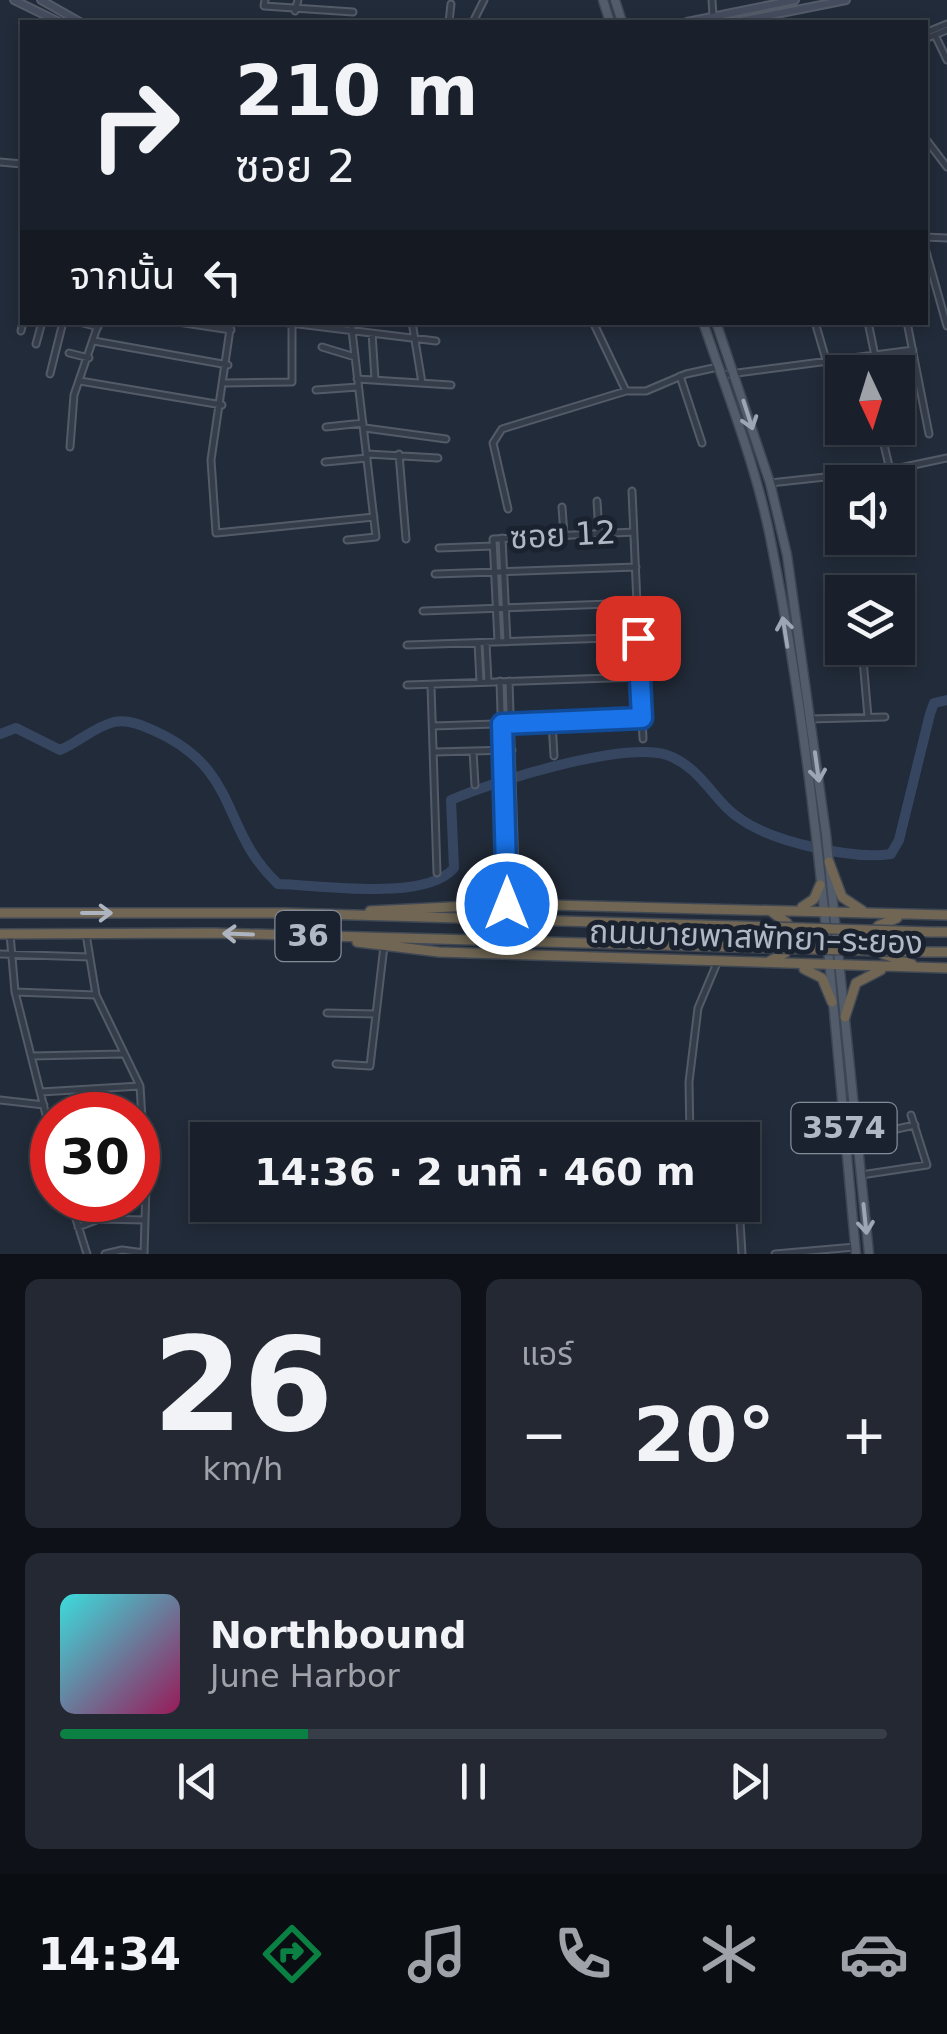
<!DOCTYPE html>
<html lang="th">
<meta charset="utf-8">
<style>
body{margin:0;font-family:"DejaVu Sans","Noto Sans Thai",sans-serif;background:#232833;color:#f1f3f6;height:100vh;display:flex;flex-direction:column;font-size:38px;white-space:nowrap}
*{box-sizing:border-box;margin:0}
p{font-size:32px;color:#9fa3a9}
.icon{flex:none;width:55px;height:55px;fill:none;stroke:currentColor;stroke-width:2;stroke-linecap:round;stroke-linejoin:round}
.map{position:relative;height:1254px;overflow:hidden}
.sheet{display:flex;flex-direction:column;gap:25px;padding:25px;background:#0e1218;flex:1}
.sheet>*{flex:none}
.guide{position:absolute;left:20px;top:20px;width:908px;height:305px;border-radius:0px;box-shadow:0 5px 15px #0003,0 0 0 2px #383e47;background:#1a202b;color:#f1f3f6;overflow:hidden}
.needle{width:65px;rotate:176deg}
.fabs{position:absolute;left:825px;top:355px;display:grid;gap:20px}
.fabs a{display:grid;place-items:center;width:90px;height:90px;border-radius:0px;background:#1a202b;box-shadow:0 5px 15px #0003,0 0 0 2px #383e47;font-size:50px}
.speed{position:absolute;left:30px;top:1092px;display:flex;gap:20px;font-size:50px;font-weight:700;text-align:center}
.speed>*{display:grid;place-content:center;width:130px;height:130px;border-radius:50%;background:#1a202b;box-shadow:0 5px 15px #0003,0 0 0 2px #383e47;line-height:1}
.speed .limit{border:15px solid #d22;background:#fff;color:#111}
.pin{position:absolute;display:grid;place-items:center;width:85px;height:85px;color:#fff;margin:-42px;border-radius:20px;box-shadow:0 5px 15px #0006}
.me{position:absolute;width:110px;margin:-55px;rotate:0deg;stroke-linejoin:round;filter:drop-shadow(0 0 8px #0008)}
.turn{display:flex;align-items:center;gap:35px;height:210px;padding:0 50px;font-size:45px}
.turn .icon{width:130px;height:130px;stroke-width:2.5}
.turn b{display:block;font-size:70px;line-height:85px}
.then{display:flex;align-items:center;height:95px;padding:0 50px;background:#0003;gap:20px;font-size:38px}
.big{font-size:75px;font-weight:800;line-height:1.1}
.sheet .tile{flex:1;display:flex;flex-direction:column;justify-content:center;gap:15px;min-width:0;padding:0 35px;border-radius:15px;background:#232833}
.sheet .dial{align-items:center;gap:0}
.dial b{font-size:130px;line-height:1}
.song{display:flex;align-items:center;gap:30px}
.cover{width:120px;height:120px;border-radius:15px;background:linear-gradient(135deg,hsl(180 70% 55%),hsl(330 70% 35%))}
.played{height:10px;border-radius:5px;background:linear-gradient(90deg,#0b8043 30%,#383e47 30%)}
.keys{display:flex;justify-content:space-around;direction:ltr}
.heat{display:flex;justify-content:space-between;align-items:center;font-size:55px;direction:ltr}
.sheet .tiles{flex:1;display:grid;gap:25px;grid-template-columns:1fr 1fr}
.tile:last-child{grid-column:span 2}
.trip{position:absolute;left:190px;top:1122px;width:570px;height:100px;border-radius:0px;background:#1a202b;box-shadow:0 5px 15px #0003,0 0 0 2px #383e47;font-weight:800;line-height:100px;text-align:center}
.dock{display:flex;height:160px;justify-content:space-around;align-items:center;background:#0a0d11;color:#9fa3a9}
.dock .icon{width:70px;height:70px}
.dock .active{color:#0b8043}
.dock b{font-size:45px;color:#f1f3f6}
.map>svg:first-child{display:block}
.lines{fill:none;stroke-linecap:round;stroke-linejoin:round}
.river{stroke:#364661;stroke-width:10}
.street-casing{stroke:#535b68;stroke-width:9}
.secondary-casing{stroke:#535b68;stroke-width:10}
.primary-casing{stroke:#3f4653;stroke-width:11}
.highway-casing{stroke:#404855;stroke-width:12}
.street{stroke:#363d4a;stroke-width:5}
.secondary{stroke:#444c5d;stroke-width:6}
.primary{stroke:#535c6a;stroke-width:8}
.highway{stroke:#706653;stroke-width:9}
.highway-bridge-casing{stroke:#404855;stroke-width:12;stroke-linecap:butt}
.highway-bridge{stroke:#706653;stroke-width:9}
.oneway{stroke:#9da6b4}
.oneway2{stroke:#adb4c0}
.route-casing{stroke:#114b97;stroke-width:25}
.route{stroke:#1a73e8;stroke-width:18}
.labels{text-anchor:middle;stroke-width:10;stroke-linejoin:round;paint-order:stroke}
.shield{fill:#1b222f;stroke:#838b99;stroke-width:2.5}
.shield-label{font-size:30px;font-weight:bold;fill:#b0b8c6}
.street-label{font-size:32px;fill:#b0b8c6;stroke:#1b222f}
</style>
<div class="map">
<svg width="947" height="1254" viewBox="0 0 947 1254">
<rect width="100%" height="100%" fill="#222b39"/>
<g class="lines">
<path class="river" d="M 0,734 L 16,728 L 60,750 C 79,742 94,727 114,722 C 129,719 144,726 157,732 C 241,771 220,830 278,884 C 321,885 425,902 454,868 L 451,800 C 494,781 624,741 667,755 C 703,768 713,802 742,820 C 774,842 854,860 891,854 L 899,840 L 930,714 L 934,703 L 947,700"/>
<g class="street-casing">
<path id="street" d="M 265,0 L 264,6 L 353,12
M 712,0 L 713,16
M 295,11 L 298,0
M 449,22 L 451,4
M 473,22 L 484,0
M 925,33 L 947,24
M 935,35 L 947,60
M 925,39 L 947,30
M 925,138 L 947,167
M 0,162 L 22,164
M 925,237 L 947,238
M 925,248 L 947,326
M 79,322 L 98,327
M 178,322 L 231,330
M 231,322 L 211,460 L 216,533 L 374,517
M 282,322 L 436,341
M 412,322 L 422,383
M 593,322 L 626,391 L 646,391 L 686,374 L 718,367
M 815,322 L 827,363
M 868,322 L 875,356
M 907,322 L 929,434
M 21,331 L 23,322
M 372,333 L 375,379
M 94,341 L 228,365
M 36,344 L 42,322
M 322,347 L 355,357
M 69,353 L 89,358
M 864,358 L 868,372
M 50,374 L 63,322
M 722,375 L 913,350
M 680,376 L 702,443
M 357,379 L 451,385
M 80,381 L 222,405
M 226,383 L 292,382 L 292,325
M 316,390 L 358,387
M 326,427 L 363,423
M 365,428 L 446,439
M 880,428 L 890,470
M 70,447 L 74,395 L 99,322
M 367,454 L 438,458
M 399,454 L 406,539
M 325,462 L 367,458
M 770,483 L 890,470 L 947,458
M 632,491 L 643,739
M 597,501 L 599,534
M 562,507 L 564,535
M 508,509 L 493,443 L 502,429 L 626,391
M 502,538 L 507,642
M 347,540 L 376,537 L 351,322
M 439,548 L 493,546
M 435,574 L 636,567
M 423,611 L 637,603
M 498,642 L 493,539 L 634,532
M 478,643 L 480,682
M 486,643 L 488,682
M 407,645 L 638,637
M 862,648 L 868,717
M 500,681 L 507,903
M 509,681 L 516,904
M 407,685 L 640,677
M 431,686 L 437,873
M 810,719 L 885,717
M 552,722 L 554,756
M 433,726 L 642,719
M 473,751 L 475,785
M 435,752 L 512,750
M 10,934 L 15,992 L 52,1139
M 86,934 L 96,995 L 140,1086 L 146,1186 L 144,1254
M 0,954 L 89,957
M 15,992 L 96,995
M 327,1013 L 376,1014
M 32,1056 L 122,1054
M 336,1064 L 370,1066 L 384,946
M 41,1092 L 140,1086
M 0,1100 L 44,1105
M 892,1130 L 915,1125
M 690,1140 L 689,1082 L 698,1008 L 717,963
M 861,1175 L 927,1165 L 911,1115
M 70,1200 L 87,1254
M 739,1205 L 742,1254
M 78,1227 L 99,1219 L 144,1220
M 105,1254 L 122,1250 L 144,1253
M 775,1254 L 855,1247"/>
</g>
<g class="secondary-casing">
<path id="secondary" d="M 14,0 L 59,22
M 41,0 L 80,22
M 687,22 L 795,0
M 736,22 L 846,0"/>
</g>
<g class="primary-casing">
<path id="primary" d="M 603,0 L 610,22
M 615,0 L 622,22
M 703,322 C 728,396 758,470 772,547 C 818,778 834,1020 856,1254
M 716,322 L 770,483 L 787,555 L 826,834 L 869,1254"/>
</g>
<g class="highway-casing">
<path id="highway" d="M 829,862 L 842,897 L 863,911
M 802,907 L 814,899 L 820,885
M 370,911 L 511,904 L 947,915
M 0,913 L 285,913 L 737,926
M 897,918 L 878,926 L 874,940 L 883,954 L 912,964
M 930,932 L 947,932
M 0,934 L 213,933 L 734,947
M 357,942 L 439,952 L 947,968
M 925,952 L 947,952
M 770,961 L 785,953 L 792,939 L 787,923 L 772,912
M 804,969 L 822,978 L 832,1002
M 845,1017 L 856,983 L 881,970"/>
</g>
<use href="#street" class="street"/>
<use href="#secondary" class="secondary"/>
<use href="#primary" class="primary"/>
<use href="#highway" class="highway"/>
<g class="highway-bridge-casing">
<path id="highway-bridge" d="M 737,926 L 930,932
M 734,947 L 925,952"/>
</g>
<use href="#highway-bridge" class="highway-bridge"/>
</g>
<defs><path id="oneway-shaft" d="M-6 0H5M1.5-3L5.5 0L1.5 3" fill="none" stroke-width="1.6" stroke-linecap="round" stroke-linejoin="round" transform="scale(2.5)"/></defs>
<g class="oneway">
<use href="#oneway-shaft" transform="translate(748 415) rotate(72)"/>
<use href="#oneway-shaft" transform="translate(785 632) rotate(-99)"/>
<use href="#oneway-shaft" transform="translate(817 767) rotate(82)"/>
<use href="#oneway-shaft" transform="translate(865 1219) rotate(84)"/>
</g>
<g class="oneway2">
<use href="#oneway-shaft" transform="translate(97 913)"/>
<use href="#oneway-shaft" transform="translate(238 934) rotate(-178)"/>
</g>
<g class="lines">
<g class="route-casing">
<path id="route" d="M 507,904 L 502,724 L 642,718 L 638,638"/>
</g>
<use href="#route" class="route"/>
</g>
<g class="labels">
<g class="shield">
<rect x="275.5" y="911" width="65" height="50" rx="8"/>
<rect x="791.5" y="1103" width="105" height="50" rx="8"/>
</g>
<g class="shield-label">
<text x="308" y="946">36</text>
<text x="844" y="1138">3574</text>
</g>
<g class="street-label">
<text transform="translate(563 535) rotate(-3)" y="11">ซอย 12</text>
<text transform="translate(756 937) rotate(2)" y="11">ถนนบายพาสพัทยา–ระยอง</text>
</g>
</g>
</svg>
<div class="fabs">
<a><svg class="needle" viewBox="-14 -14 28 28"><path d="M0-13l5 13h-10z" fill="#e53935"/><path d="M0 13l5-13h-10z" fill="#9fa3a9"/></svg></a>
<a><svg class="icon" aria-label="sound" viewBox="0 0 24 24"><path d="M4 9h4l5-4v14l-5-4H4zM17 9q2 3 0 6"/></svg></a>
<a><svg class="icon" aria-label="layers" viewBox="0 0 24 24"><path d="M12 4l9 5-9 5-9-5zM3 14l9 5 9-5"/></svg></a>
</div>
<div class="speed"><div class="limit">30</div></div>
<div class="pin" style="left:638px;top:638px;background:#d93025"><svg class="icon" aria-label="arrive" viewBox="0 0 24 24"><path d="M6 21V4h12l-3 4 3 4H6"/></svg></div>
<svg class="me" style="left:507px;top:904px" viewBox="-20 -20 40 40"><circle r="17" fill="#1a73e8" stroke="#fff" stroke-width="3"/><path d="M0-11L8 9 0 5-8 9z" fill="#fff"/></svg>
<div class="trip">14:36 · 2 นาที · 460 m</div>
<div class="guide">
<div class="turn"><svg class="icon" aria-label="right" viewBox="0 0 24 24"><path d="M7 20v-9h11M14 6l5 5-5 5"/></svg><div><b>210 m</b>ซอย 2</div></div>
<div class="then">จากนั้น<svg class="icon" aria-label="left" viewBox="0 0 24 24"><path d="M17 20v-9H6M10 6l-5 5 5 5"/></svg></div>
</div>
</div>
<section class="sheet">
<div class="tiles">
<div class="tile dial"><b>26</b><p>km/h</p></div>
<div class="tile"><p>แอร์</p>
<div class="heat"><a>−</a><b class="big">20°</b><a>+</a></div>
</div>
<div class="tile">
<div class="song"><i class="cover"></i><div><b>Northbound</b><p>June Harbor</p></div></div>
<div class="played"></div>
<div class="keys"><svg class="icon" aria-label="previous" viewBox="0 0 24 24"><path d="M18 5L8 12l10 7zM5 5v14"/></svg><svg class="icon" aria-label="pause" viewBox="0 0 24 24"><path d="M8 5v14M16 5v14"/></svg><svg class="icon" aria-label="next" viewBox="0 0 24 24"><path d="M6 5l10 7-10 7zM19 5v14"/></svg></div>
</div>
</div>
</section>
<nav class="dock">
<b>14:34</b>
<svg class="icon active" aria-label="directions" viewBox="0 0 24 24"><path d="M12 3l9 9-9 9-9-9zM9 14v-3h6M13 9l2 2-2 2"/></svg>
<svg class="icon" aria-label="music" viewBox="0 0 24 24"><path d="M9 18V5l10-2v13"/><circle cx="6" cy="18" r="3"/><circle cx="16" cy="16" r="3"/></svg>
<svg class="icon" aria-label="phone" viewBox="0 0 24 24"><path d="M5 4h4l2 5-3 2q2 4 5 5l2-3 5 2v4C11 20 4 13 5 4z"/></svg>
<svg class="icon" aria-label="climate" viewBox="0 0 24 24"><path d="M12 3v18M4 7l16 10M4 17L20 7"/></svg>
<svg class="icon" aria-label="car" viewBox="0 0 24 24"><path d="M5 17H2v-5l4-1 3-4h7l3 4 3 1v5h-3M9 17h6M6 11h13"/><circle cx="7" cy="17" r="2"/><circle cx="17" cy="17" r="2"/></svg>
</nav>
